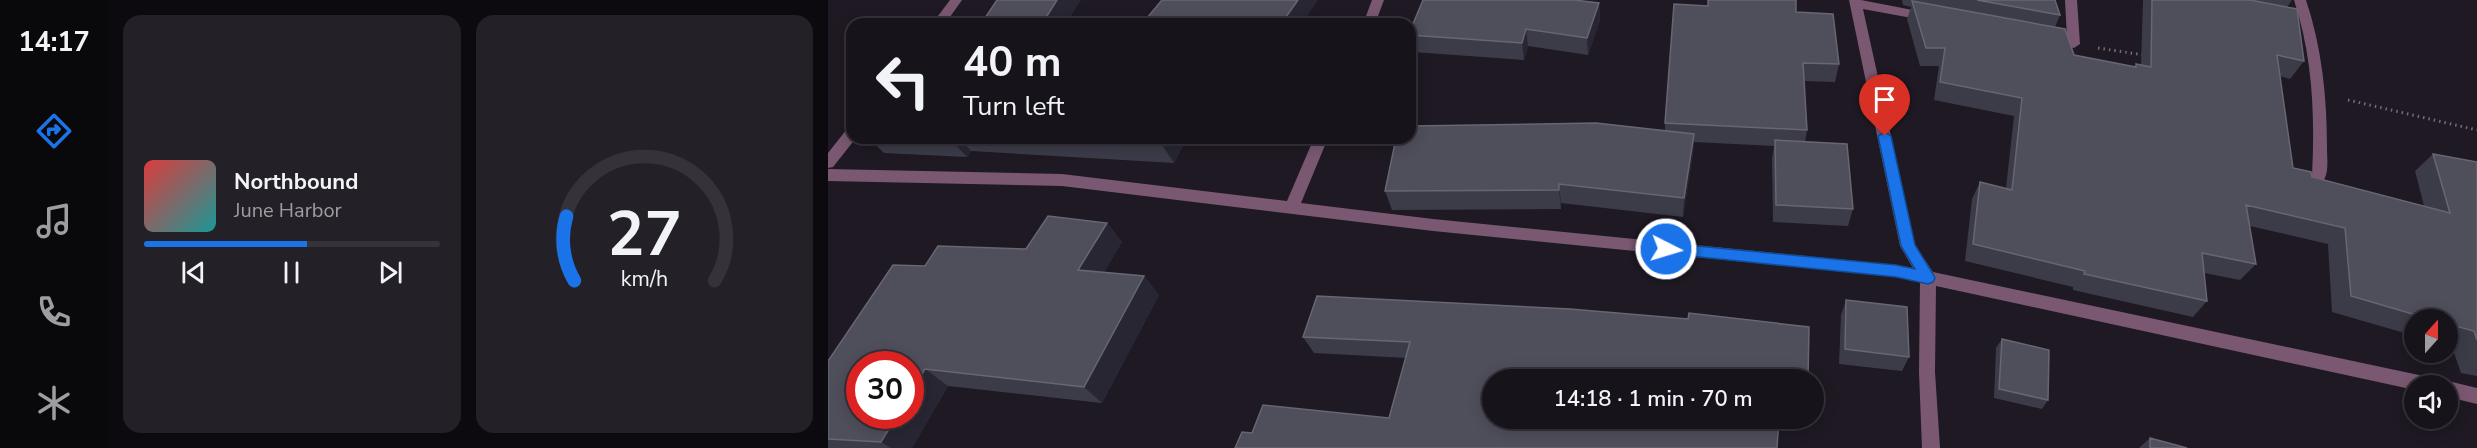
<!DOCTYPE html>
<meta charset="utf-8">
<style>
body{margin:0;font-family:"Nunito Sans",sans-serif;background:#232027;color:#f1f3f6;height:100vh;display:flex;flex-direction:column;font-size:22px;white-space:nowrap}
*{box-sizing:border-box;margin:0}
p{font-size:20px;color:#9e9ea2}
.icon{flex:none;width:33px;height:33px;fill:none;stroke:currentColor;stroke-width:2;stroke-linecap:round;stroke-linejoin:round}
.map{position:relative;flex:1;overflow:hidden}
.details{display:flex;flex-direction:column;gap:15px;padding:15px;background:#0c0a0e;width:720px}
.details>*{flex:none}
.top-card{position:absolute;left:18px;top:18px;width:570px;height:126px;border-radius:18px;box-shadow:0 3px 15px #0003,0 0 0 2px #353239;background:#16131a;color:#f1f3f6;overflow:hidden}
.needle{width:39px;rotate:21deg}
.tools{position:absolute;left:1576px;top:309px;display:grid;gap:12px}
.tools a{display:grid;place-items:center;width:54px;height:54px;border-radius:50%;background:#16131a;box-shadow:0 3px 15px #0003,0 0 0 2px #353239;font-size:30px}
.speed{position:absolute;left:18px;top:351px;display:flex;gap:12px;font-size:30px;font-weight:700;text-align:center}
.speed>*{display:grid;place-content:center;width:78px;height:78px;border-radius:50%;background:#16131a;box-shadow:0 3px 15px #0003,0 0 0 2px #353239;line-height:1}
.speed .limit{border:9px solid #d22;background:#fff;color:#111}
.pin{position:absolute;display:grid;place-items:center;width:51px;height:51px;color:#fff;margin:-62px -26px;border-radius:50% 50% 50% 0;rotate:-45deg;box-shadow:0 0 6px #0007}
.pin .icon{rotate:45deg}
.me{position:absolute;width:66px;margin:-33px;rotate:95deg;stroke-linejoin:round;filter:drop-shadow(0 0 4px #0008)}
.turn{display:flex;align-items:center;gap:21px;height:126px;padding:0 18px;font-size:27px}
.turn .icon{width:78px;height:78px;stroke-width:2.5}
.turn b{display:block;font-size:42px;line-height:51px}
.details .tile{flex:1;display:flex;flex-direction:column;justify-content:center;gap:9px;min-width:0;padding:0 21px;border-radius:18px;background:#232027}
.details .dial{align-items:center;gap:0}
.dial svg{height:156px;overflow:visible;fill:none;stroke:#353239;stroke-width:7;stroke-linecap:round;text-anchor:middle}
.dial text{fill:#f1f3f6;stroke:none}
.song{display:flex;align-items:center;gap:18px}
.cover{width:72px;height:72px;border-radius:9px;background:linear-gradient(135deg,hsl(0 70% 55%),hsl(180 70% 35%))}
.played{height:6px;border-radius:3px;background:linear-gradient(90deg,#1a73e8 55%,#353239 55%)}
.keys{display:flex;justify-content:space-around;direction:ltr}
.details .tiles{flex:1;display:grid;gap:15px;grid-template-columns:repeat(2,1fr)}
.trip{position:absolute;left:654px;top:369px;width:342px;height:60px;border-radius:30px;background:#16131a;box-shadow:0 3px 15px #0003,0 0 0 2px #353239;font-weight:600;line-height:60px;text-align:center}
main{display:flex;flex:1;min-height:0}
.tab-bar{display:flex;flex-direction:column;width:108px;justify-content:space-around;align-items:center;background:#09080a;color:#9e9ea2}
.tab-bar .icon{width:42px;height:42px}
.tab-bar .selected{color:#1a73e8}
.tab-bar b{font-size:27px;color:#f1f3f6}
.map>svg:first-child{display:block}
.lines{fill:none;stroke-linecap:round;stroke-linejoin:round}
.path{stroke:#736f78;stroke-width:3;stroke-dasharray:1.5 4;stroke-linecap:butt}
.street{fill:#7a5871;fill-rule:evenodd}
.wall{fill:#3c3c49}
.shaded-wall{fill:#282632}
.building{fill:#4f4e5b;stroke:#686672;stroke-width:1.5}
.route{fill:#1a73e8;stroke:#114b97;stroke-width:1.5}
</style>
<main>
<nav class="tab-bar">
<b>14:17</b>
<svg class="icon selected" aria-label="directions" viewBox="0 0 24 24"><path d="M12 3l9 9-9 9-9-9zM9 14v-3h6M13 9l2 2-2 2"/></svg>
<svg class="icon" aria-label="music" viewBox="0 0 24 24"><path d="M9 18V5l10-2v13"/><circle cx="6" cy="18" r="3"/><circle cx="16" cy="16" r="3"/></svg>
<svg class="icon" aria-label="phone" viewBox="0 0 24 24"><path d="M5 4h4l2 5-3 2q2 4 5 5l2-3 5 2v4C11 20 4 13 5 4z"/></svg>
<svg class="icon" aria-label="climate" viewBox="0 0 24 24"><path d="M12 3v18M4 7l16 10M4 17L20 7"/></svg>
</nav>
<section class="details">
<div class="tiles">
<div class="tile">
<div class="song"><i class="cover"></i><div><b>Northbound</b><p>June Harbor</p></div></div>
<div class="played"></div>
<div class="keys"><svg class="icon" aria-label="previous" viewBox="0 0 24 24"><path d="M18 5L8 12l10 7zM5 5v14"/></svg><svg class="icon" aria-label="pause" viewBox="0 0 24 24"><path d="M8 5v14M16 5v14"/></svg><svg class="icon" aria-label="next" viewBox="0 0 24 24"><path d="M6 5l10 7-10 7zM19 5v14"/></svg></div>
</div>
<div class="tile dial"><svg viewBox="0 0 100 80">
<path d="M14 69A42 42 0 1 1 86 69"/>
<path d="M14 69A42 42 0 0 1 10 36" stroke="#1a73e8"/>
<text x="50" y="56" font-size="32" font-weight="700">27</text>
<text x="50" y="72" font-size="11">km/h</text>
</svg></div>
</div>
</section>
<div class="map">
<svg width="1649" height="448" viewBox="0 0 1649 448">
<rect width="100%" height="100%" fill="#1e1923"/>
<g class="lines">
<path class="path" d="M 1270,48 L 1316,55
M 1520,100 L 1649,130"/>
<path class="street" d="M 122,0 L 134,0 L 117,24 L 104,24 Z
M 544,0 L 556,0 L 547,24 L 535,24 Z
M 1021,0 L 1033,0 L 1100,13 L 1106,17 L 1100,21 L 1035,9 L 1087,245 L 1105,272 L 1605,378 L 1611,381 L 1613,385 L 1620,381 L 1649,388 L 1649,404 L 1620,397 L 1620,386 L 1587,386 L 1587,390 L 1108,286 L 1107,372 L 1112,448 L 1094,448 L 1091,372 L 1092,282 L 1069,277 L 605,231 L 234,186 L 0,181 L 0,169 L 234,174 L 459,201 L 486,138 L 500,138 L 473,203 L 605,219 L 1069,265 L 1085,268 L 1072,246 Z
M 1237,0 L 1249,0 L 1252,44 L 1246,48 L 1220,43 L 1218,40 L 1224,36 L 1239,38 Z
M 1466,0 L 1478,0 C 1494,48 1499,97 1499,148 C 1499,158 1501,171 1496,180 L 1486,180 L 1484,176 C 1487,116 1485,58 1466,0 Z
M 24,128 L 24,138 L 28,138 L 5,167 L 0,168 L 0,153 L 19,129 Z"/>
</g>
<path class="wall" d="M 1074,0 L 1227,0 L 1232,15 L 1227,27 L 1246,55 L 1307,67 L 1308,64 L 1313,65 L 1315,0 L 1464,0 L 1459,7 L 1476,61 L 1462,79 L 1452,76 L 1465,168 L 1484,177 L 1596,206 L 1587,171 L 1605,154 L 1649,162 L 1649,376 L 1633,373 L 1624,347 L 1620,346 L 1620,320 L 1587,320 L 1587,336 L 1504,312 L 1500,244 L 1422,226 L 1428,264 L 1412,280 L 1376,273 L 1379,301 L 1365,317 L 1245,290 L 1245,287 L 1137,261 L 1144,199 L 1152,182 L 1178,188 L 1186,116 L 1106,100 L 1111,66 L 1092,66 L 1079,19 L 1083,7 L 1075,5 Z
M 771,3 L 772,20 L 760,55 L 700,46 L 696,60 L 585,52 L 582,41 L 582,31 Z
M 968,12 L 1011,64 L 1007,82 L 976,81 L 979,130 L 977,142 L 1025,209 L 1020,226 L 945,222 L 944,158 L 946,146 L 866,142 L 865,153 L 855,217 L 733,203 L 733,209 L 564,210 L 557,191 L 837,131 L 837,123 Z
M 41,138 L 359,138 L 346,163 L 143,151 L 139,157 L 56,153 Z
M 279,223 L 294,242 L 276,272 L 316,276 L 331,295 L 274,403 L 120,386 L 84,448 L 0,448 L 0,361 L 97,266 L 198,249 Z
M 1018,300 L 1081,357 L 1074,371 L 1011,364 L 1013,315 Z
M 860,319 L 981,327 L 664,418 L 977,418 L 974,430 L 950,427 L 424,433 L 561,418 L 578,358 L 486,353 L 475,337 Z
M 1174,339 L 1220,400 L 1214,409 L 1166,398 L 1168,348 Z
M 1322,438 L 1359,448 L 1311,448 Z"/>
<path class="shaded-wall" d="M 229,0 L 253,0 L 238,24 L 214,24 Z
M 470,0 L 490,0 L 474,24 L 453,24 Z
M 771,3 L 772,20 L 760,55 L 759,38 Z
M 698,29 L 700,46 L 696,60 L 694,43 Z
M 866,134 L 865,153 L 855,217 L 856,198 Z
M 123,138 L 131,138 L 143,151 L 139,157 L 122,139 Z
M 338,138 L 359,138 L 346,163 L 334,145 Z
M 731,184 L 733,203 L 733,209 L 731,190 Z
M 279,223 L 294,242 L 267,288 L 250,270 Z
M 316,276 L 331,295 L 274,403 L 256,387 Z
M 97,369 L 120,386 L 84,448 L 63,448 L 53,442 L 69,416 L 82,416 L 82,393 Z"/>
<path class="building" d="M 169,0 L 229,0 L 214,24 L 153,24 Z
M 334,0 L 470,0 L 453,24 L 314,24 Z
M 595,0 L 746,0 L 771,3 L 759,38 L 698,29 L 694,43 L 582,35 L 582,31 Z
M 880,0 L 968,0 L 968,12 L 1005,14 L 1011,64 L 975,63 L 979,130 L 837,123 L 846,4 L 880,6 Z
M 1149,0 L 1227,0 L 1232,15 Z
M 1324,0 L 1422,0 L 1469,9 L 1476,61 L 1449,55 L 1465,168 L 1483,172 L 1484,177 L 1622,213 L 1605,154 L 1649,162 L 1649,340 L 1646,331 L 1620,324 L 1620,320 L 1605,320 L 1523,296 L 1517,228 L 1418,205 L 1428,264 L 1374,253 L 1379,301 L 1256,274 L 1257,271 L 1145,244 L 1152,182 L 1184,190 L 1194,98 L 1112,82 L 1117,48 L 1098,48 L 1084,1 L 1237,29 L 1246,55 L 1308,67 L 1308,64 L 1323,67 Z
M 768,123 L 866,134 L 856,198 L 731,184 L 731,190 L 557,191 L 568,138 L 582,138 L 582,126 Z
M 99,138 L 123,138 L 122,139 Z
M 212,138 L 338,138 L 334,145 Z
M 947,140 L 1019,144 L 1025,209 L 948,205 Z
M 220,216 L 279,223 L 250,270 L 316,276 L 256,387 L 97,369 L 82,393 L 82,364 L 32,364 L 32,416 L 69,416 L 53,442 L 0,439 L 0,361 L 65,265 L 97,266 L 110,246 L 198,249 Z
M 489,296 L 742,309 L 860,319 L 861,313 L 981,327 L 980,380 L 664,380 L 664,418 L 951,418 L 949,448 L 407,448 L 414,432 L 424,433 L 435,405 L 561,418 L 582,342 L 475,337 Z
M 1018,300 L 1079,307 L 1081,357 L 1017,349 Z
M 1174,339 L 1221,350 L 1220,400 L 1171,389 Z
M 1322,438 L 1359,448 L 1322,448 Z"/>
<path class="route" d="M 1057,132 L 1063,136 L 1087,245 L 1105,274 L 1107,278 L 1105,282 L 1100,284 L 1068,277 L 833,253 L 831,249 L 833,245 L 838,243 L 1068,265 L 1087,269 L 1073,246 L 1050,136 Z"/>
</svg>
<div class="tools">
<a><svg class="needle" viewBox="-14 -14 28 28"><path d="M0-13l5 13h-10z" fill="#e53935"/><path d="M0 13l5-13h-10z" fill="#9e9ea2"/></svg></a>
<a><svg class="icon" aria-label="sound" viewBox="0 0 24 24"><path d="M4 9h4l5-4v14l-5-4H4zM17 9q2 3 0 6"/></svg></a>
</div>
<div class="speed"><div class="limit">30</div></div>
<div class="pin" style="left:1057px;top:136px;background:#d93025"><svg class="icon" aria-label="arrive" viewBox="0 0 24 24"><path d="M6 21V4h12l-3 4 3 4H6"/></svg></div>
<svg class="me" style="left:838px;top:249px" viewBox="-20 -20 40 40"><circle r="17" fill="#1a73e8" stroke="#fff" stroke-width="3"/><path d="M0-11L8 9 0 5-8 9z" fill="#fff"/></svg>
<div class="trip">14:18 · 1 min · 70 m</div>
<div class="top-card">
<div class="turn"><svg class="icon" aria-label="left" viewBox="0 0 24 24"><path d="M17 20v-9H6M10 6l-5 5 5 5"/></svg><div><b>40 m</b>Turn left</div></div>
</div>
</div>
</main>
